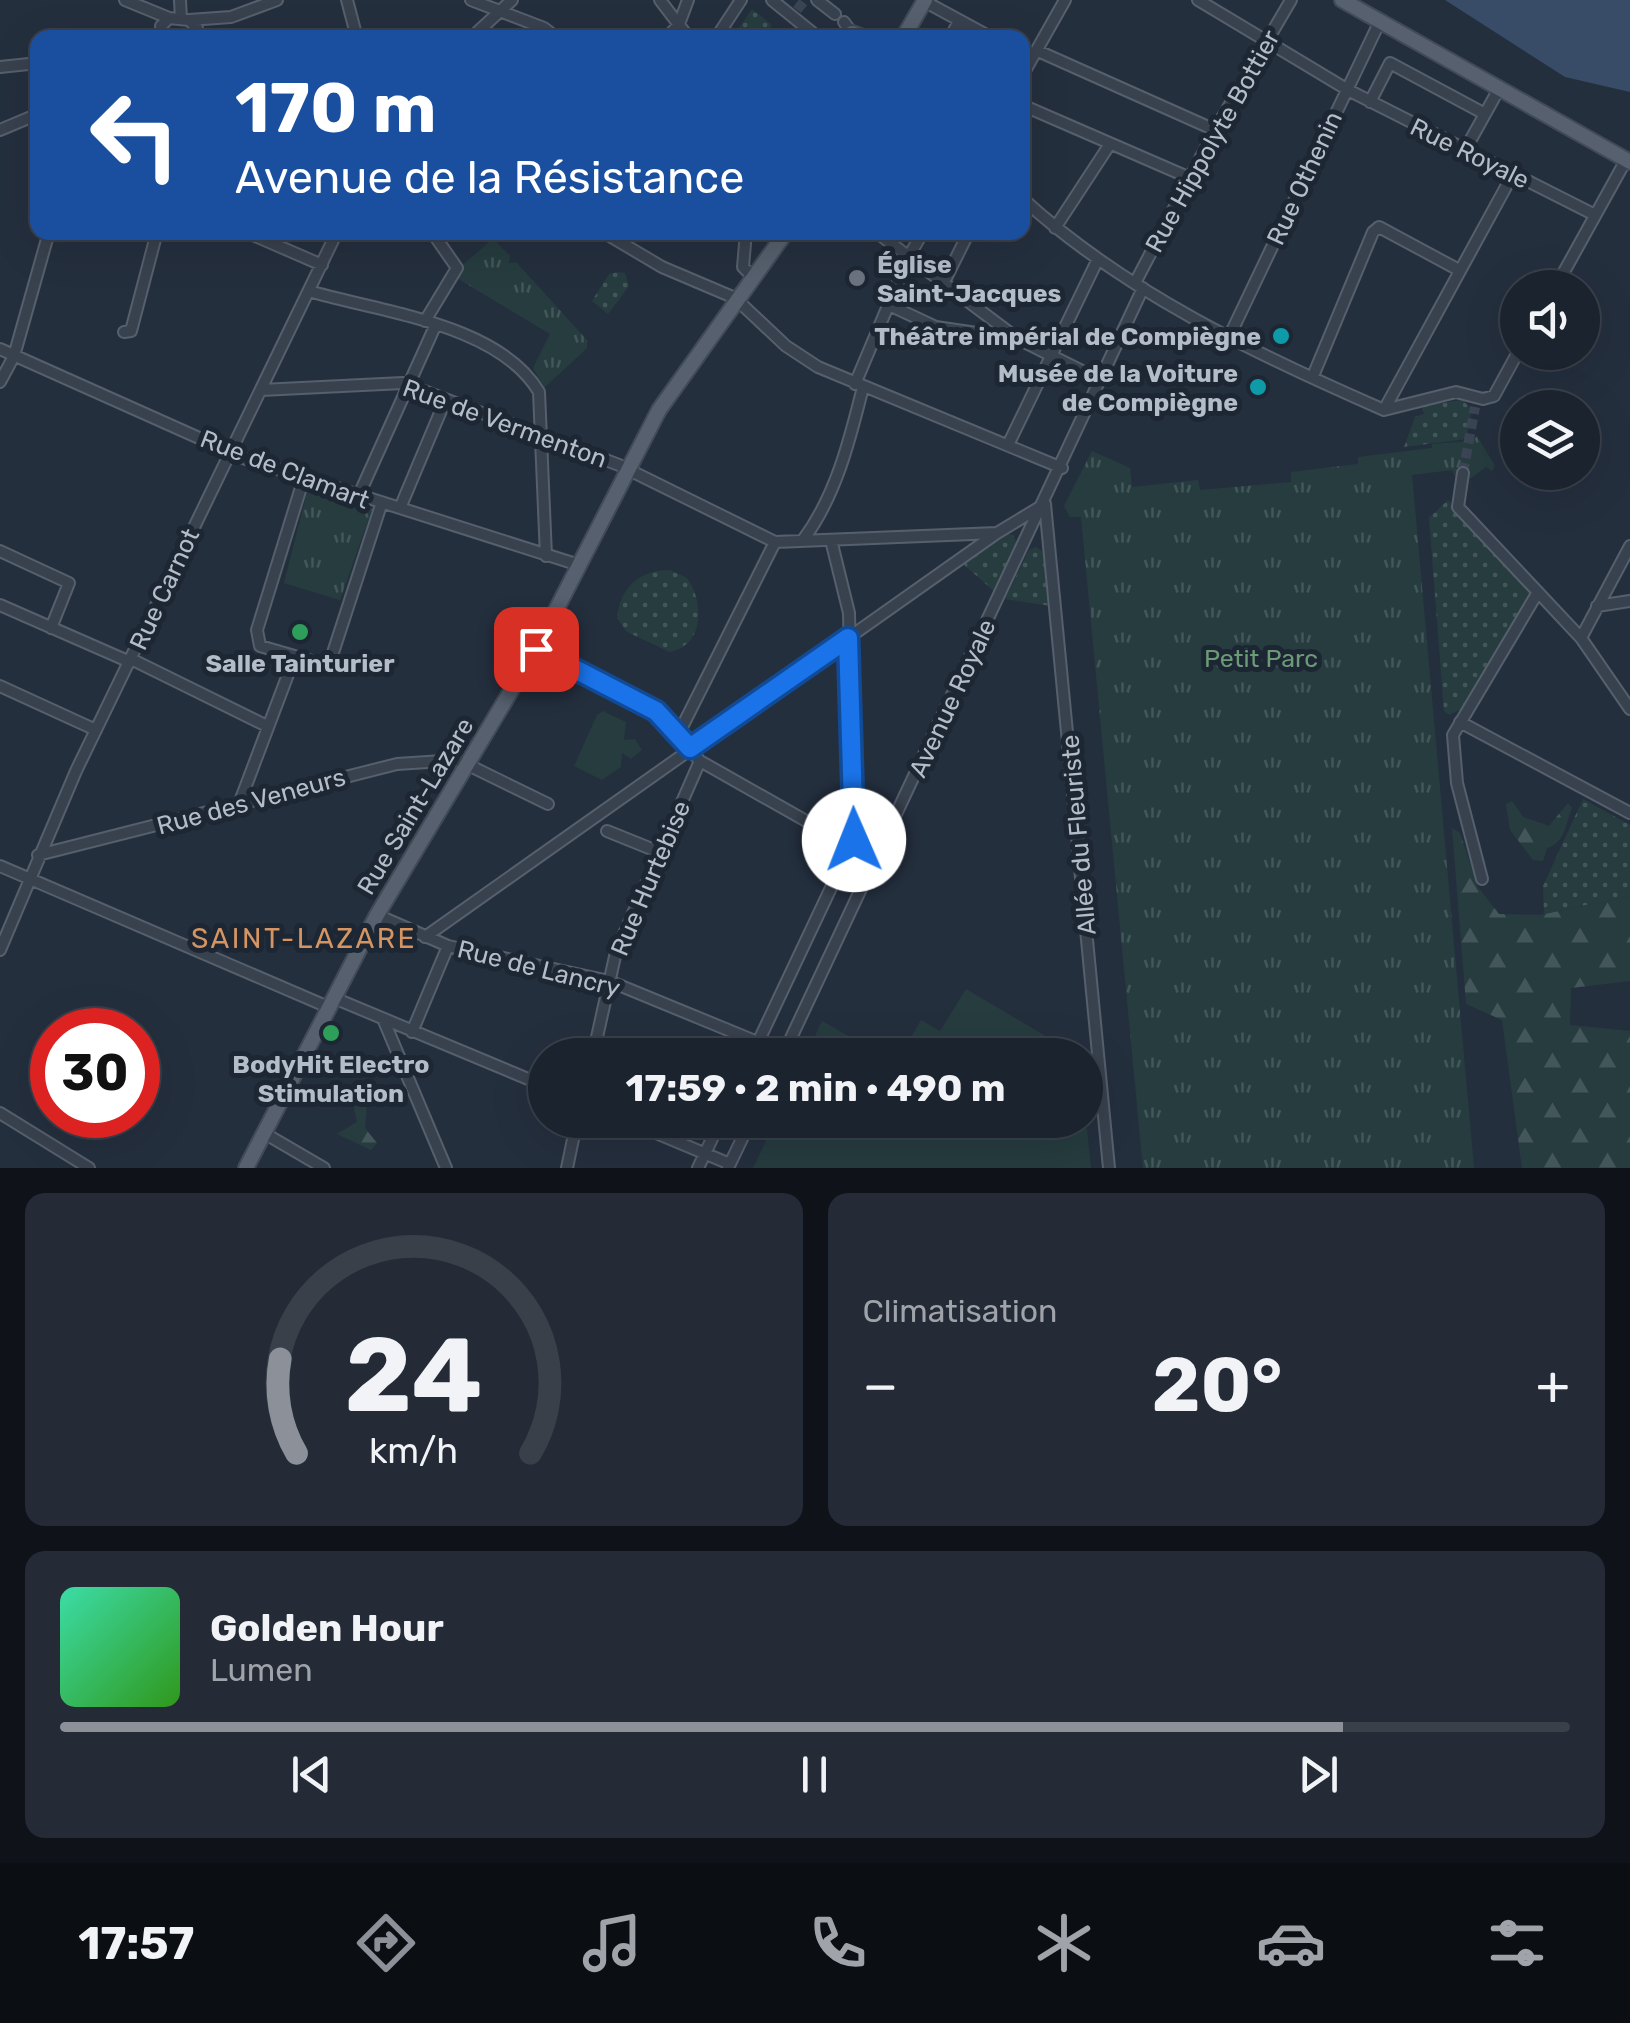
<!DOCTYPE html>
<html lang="fr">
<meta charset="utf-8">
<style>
body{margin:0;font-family:Rubik,sans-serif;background:#242b36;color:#f1f3f6;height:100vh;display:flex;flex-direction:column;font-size:38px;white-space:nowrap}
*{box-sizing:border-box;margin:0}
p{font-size:32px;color:#a0a4aa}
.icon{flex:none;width:55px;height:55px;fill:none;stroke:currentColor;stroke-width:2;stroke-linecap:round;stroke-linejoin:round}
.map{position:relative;height:1168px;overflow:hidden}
.details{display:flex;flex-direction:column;gap:25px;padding:25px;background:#0f1319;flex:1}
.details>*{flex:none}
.banner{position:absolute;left:30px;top:30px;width:1000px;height:210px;border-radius:20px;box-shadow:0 10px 40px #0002,0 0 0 2px #39404a;background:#1a4fa0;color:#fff;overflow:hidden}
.buttons{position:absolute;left:1500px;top:270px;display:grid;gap:20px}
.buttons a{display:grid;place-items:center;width:100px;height:100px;border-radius:50%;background:#1b232e;box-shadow:0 10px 40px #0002,0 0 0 2px #39404a;font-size:50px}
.speed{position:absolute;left:30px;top:1008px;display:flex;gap:20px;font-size:50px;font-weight:700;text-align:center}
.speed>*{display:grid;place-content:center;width:130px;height:130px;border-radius:50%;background:#1b232e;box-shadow:0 10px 40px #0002,0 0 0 2px #39404a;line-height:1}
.speed .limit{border:15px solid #d22;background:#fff;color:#111}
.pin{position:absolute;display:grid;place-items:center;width:85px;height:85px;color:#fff;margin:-42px;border-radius:20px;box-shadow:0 5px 15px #0006}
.me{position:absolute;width:110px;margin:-55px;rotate:359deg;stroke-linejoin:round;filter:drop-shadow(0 0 8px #0008)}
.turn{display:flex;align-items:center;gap:35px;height:210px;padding:0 40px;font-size:45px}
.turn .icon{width:130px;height:130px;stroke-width:2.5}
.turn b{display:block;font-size:70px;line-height:85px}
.big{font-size:75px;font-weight:700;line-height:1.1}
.details .card{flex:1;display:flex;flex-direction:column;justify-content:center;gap:15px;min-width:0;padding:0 35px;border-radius:20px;background:#242b36}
.details .dial{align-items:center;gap:0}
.dial svg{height:260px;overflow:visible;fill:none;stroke:#39404a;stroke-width:7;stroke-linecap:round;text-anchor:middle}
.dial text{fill:#f1f3f6;stroke:none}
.song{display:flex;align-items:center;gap:30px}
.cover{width:120px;height:120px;border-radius:15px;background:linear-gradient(135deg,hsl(160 70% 55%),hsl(110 70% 35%))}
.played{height:10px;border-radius:5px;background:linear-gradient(90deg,#8c9099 85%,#39404a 85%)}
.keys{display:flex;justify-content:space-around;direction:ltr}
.heat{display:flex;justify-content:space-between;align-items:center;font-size:55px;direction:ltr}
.details .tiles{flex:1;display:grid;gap:25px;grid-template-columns:1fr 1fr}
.card:last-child{grid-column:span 2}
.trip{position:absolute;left:528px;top:1038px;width:575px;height:100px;border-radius:50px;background:#1b232e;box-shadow:0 10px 40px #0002,0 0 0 2px #39404a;font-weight:700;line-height:100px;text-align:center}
.dock{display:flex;height:160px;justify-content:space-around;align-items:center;background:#0b0e12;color:#a0a4aa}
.dock .icon{width:70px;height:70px}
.dock .current{color:#8c9099}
.dock b{font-size:45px;color:#f1f3f6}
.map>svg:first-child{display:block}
.grass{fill:url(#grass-dots)}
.forest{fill:url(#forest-firs)}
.park{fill:url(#park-tufts)}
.pitch{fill:#263c3f}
.water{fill:#394c67}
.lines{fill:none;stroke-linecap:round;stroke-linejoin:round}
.minor-tunnel{stroke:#3a4453;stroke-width:10;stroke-dasharray:10 5;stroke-linecap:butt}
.minor-casing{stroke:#565f6c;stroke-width:14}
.major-casing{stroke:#414a57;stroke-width:18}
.minor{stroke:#38414e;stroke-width:10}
.major{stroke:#56606e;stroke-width:14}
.route-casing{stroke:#114b97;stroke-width:25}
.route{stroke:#1a73e8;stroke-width:18}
.worship-dot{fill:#6b7280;stroke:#1d2633;stroke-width:4}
.culture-dot{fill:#0f9aa8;stroke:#1d2633;stroke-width:4}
.leisure-dot{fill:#2e9e5b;stroke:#1d2633;stroke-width:4}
.labels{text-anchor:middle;stroke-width:10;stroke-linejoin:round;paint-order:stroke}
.street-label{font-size:25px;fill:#b4bcc9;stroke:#1d2633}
.poi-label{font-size:25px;font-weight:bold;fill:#b4bcc9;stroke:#1d2633;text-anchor:end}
.park-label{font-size:25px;fill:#6b9a76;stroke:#1d2633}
.neighbourhood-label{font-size:28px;letter-spacing:2.5px;fill:#d59563;stroke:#1d2633}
</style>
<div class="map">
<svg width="1630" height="1168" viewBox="0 0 1630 1168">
<defs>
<pattern id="grass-dots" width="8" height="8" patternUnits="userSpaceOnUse" patternTransform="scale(2.5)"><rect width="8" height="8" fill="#263c3f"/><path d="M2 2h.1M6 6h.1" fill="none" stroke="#435659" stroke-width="1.8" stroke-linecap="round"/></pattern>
<pattern id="forest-firs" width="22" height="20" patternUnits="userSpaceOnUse" patternTransform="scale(2.5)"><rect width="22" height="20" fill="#263c3f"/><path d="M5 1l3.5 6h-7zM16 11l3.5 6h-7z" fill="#435659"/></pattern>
<pattern id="park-tufts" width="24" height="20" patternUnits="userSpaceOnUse" patternTransform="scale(2.5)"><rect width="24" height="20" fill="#263c3f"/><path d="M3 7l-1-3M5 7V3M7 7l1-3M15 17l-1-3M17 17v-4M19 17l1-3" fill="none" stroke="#435659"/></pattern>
</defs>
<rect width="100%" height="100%" fill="#242f3e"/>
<path class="grass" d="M 752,9 L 772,25 L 762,37 L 737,37 L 734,35 Z
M 618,272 L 625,273 L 629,286 L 608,314 L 592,301 L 609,274 Z
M 1462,400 L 1472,409 L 1466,439 L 1404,447 L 1415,417 L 1424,414 L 1421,406 Z
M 1448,500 L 1531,594 L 1464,708 L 1449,715 L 1444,711 L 1429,518 Z
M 1006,533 L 1013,535 L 1018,545 L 996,593 L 962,563 Z
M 1036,547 L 1046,554 L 1051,606 L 1005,599 L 1029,550 Z
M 670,570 L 687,578 C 704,601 705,645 670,652 L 627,632 L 617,618 C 620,588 639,570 670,570 Z
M 1583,799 L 1630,825 L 1630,896 L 1544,914 L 1543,886 Z"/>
<path class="forest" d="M 1512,801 L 1523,817 L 1549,826 L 1568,803 L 1572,808 C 1565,824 1566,842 1547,848 L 1543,861 L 1533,860 L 1510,830 L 1506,804 Z
M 1452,828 L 1460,833 L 1478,887 L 1499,914 L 1540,915 L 1630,896 L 1630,981 L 1571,988 L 1570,1025 L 1630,1031 L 1630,1168 L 1522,1168 L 1502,1020 L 1466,1004 Z
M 358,1100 L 367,1104 L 365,1128 L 377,1143 L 371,1150 L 337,1134 L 357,1122 L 353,1104 Z"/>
<path class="park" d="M 493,239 L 510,256 L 509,263 L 516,262 L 587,340 L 587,348 L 544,388 L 533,368 L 550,334 L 457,278 L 460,267 Z
M 1477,436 L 1495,466 L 1492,471 L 1486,467 L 1471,478 L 1455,476 L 1452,470 L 1412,475 L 1474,1168 L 1143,1168 L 1081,517 L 1070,517 L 1064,506 L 1092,451 L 1130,468 L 1132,487 L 1198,480 L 1200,490 L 1291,482 L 1291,472 L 1358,464 L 1358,457 L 1432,448 L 1432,444 L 1473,441 Z
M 308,489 L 372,509 L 340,600 L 284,583 Z"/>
<path class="pitch" d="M 603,711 L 626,722 L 624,740 L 635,739 L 642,750 L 631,759 L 622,753 L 621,767 L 602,780 L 574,766 L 597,715 Z
M 966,989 L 1078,1055 L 901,1055 L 921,1020 L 940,1031 Z
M 822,1021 L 882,1055 L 806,1055 Z
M 1085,1109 L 1091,1168 L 753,1168 L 776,1120 L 1085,1120 Z"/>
<path class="water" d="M 1445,0 L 1630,0 L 1630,92 L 1565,77 Z"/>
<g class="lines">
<path class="minor-tunnel" d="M 797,10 L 805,0
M 1463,473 L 1475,407"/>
<g class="minor-casing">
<path id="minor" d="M 125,0 L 169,18
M 180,0 L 181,19
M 347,0 L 357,38
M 471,0 L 544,28 L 557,38
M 660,0 L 689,38
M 772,0 L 819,38
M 817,0 L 835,14
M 1198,0 L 1348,90 L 1595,215
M 924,1 L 992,38
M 189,20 L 231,17 L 277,0
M 844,22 L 852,33
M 419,36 L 422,38
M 164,38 L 161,26 L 169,18 L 189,20 L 197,28 L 197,38
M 471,38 L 512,0
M 571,38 L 580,38
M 667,38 L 679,24 L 688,0
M 716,38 L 741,0
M 950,38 L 959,21
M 1038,51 L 1215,130
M 0,67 L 38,63
M 1022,76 L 1065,0
M 1370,102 L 1390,63 L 1485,114
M 1022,105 L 1190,178
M 0,130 L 38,114
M 1465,150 L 1500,87
M 1022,198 C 1124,292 1258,355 1384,410 L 1456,392 L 1483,399 L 1494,396 L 1518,352
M 1055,228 L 1110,144
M 246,232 L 322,265
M 603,232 L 662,267 L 735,298 L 786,346 L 818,367 L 1062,468
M 746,232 L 743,267 L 752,276
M 876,232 L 1018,339 L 1100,380
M 944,282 L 969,232
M 1135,283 L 1215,130 L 1291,0
M 1555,288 L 1626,160
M 309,291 C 380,312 499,324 539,392 L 546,556
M 889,305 L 936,327 L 1017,339
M 425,321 L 457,268 L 432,232
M 124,332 L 131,331 L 157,232
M 1230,335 L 1380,21
M 0,349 L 246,459 L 579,565
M 1313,376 L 1373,232 L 1379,227 L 1459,270
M 0,382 L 14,356 L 49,232
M 855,384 L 909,256 L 923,232
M 261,390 L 403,383 L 619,465 L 775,542 L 997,533
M 1384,410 L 1513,174
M 1008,445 L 1098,259
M 1463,473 L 1458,507 L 1581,638 L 1630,709
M 303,481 L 257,630 L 260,646 L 322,664 L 330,662 L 381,505
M 358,497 L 436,324
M 1045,504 L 1109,1168
M 400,508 L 445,401
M 803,540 C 836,496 850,439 863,387
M 0,551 L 69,583 L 51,628
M 0,605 L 130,662
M 1597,606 L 1630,601
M 1581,638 L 1630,546
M 536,649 L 656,711 L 700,761 L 875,860
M 131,659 L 267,726
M 0,686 L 96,730
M 1460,722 L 1630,813
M 679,733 L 775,542
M 239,804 L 295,656
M 607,831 L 659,852
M 38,855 L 397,764 L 458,760 L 548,804
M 0,866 L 328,1007
M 1482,879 L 1457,783 L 1453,735 L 1538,592
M 377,915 L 448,946 L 609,981 L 784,1053
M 425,937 L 997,533 L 1045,504
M 0,950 L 76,771 L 337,232
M 334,998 L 545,1086
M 384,1021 L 446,1168
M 412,1032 L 448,946
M 593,1055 L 616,952 L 700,761
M 752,1055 L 854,839 L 849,613 L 831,540
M 783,1055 L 1143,288
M 0,1113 L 89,1168
M 625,1120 L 730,1164
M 264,1133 L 324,1168
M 567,1168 L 577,1120
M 698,1168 L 721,1120
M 728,1168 L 751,1120"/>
</g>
<g class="major-casing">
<path id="major" d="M 1342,0 L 1630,162
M 844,38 L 852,33 L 865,38
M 903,38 L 925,0
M 246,1168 L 377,915 L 536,649 L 659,410 L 786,232"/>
</g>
<use href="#minor" class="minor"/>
<use href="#major" class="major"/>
</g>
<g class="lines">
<g class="route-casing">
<path id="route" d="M 536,649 L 656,711 L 690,748 L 848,638 L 854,840"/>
</g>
<use href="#route" class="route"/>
</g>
<circle class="worship-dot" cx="857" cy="278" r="10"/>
<g class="culture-dot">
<circle cx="1281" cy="336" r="10"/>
<circle cx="1258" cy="387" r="10"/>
</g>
<g class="leisure-dot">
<circle cx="300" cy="632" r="10"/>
<circle cx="331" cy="1033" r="10"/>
</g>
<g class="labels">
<g class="street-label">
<text transform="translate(1212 141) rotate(-61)" y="9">Rue Hippolyte Bottier</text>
<text transform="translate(1470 153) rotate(26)" y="9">Rue Royale</text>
<text transform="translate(1304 178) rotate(-65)" y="9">Rue Othenin</text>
<text transform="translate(505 423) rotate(20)" y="9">Rue de Vermenton</text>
<text transform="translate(285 469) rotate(21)" y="9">Rue de Clamart</text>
<text transform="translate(164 589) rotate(-65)" y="9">Rue Carnot</text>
<text transform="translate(952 698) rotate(-65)" y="9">Avenue Royale</text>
<text transform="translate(251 801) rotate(-15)" y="9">Rue des Veneurs</text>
<text transform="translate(415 806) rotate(-59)" y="9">Rue Saint-Lazare</text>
<text transform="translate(1078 835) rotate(-95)" y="9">Allée du Fleuriste</text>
<text transform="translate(650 878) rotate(-67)" y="9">Rue Hurtebise</text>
<text transform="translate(539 968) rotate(14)" y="9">Rue de Lancry</text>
</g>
<g class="poi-label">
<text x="877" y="273" text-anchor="start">Église<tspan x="877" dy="29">Saint-Jacques</tspan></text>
<text x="1261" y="345">Théâtre impérial de Compiègne</text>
<text x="1238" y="382">Musée de la Voiture<tspan x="1238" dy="29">de Compiègne</tspan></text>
<text x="300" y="672" text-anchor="middle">Salle Tainturier</text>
<text x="331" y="1073" text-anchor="middle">BodyHit Electro<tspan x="331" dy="29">Stimulation</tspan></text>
</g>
<g class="park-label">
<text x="1261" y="667">Petit Parc</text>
</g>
<g class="neighbourhood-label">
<text x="304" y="948">SAINT-LAZARE</text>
</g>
</g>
</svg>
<div class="buttons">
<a><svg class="icon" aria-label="sound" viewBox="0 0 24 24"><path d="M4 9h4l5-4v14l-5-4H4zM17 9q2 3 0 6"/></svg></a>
<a><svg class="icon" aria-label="layers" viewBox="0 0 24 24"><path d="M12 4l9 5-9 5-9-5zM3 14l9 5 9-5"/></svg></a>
</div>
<div class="speed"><div class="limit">30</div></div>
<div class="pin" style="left:536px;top:649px;background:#d93025"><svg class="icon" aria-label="arrive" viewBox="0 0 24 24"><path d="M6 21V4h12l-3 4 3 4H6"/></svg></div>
<svg class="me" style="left:854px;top:840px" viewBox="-20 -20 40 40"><circle r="19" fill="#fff"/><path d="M0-13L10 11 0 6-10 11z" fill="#1a73e8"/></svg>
<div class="trip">17:59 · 2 min · 490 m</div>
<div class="banner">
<div class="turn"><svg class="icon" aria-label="left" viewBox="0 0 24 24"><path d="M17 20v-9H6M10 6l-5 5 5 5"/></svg><div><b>170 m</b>Avenue de la Résistance</div></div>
</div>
</div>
<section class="details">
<div class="tiles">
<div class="card dial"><svg viewBox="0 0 100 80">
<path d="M14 69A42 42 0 1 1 86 69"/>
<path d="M14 69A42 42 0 0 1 9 40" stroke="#8c9099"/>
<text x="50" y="56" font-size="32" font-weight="700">24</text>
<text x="50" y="72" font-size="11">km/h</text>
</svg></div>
<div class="card"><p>Climatisation</p>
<div class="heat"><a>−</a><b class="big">20°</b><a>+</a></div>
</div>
<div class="card">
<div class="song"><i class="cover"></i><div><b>Golden Hour</b><p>Lumen</p></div></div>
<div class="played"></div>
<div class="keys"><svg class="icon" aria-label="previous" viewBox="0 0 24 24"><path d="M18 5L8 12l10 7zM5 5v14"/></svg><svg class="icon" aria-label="pause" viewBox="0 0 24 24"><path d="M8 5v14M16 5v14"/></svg><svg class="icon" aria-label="next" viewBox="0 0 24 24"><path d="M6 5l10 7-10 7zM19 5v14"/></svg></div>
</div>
</div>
</section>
<nav class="dock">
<b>17:57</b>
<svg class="icon current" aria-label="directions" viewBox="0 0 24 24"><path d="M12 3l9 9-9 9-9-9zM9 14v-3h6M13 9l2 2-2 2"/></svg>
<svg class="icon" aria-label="music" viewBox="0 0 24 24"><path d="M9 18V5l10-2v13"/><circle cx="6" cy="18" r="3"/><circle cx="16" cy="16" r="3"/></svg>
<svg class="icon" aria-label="phone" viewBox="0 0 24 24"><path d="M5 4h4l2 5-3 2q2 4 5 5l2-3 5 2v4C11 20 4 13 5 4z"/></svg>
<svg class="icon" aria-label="climate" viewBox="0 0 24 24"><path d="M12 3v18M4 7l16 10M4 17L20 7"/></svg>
<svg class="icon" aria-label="car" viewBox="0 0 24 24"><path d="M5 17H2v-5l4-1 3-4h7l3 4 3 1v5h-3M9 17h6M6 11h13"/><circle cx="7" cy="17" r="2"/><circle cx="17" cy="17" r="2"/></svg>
<svg class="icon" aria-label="filters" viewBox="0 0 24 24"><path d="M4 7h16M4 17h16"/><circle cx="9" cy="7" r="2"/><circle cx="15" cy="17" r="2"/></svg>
</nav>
